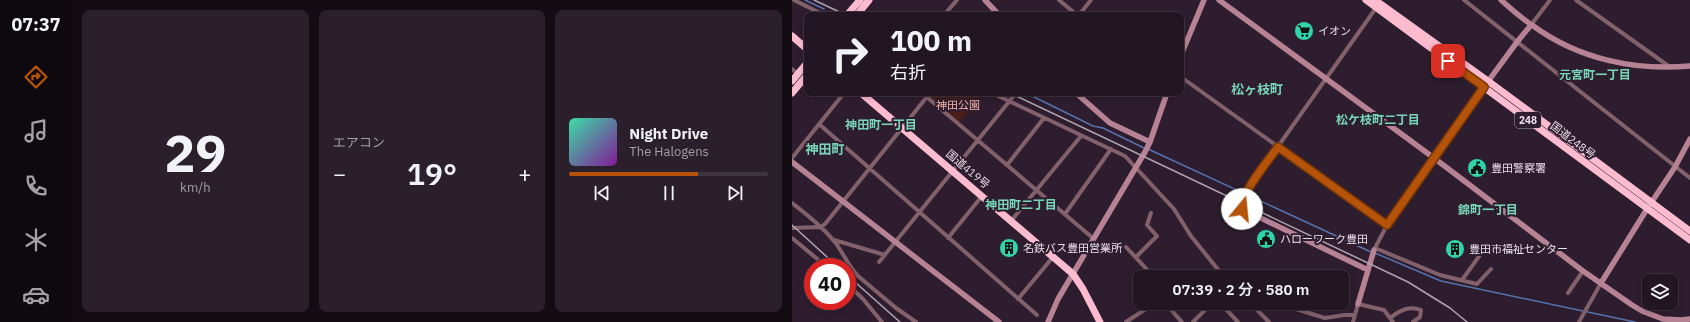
<!DOCTYPE html>
<html lang="ja">
<meta charset="utf-8">
<style>
body{margin:0;font-family:"IBM Plex Sans","Noto Sans JP",sans-serif;background:#2a1f2a;color:#f1f3f6;height:100vh;display:flex;flex-direction:column;font-size:15px;white-space:nowrap}
*{box-sizing:border-box;margin:0}
p{font-size:13px;color:#a29fa5}
.icon{flex:none;width:22px;height:22px;fill:none;stroke:currentColor;stroke-width:2;stroke-linecap:round;stroke-linejoin:round}
.map{position:relative;flex:1;overflow:hidden}
.sheet{display:flex;flex-direction:column;gap:10px;padding:10px;background:#130c13;width:720px}
.sheet>*{flex:none}
.banner{position:absolute;left:12px;top:12px;width:380px;height:84px;border-radius:8px;box-shadow:0 2px 6px #0003,0 0 0 1px #3f3540;background:#221622;color:#f1f3f6;overflow:hidden}
.buttons{position:absolute;left:850px;top:274px;display:grid;gap:8px}
.buttons a{display:grid;place-items:center;width:36px;height:36px;border-radius:8px;background:#221622;box-shadow:0 2px 6px #0003,0 0 0 1px #3f3540;font-size:20px}
.speed{position:absolute;left:12px;top:258px;display:flex;gap:8px;font-size:20px;font-weight:700;text-align:center}
.speed>*{display:grid;place-content:center;width:52px;height:52px;border-radius:50%;background:#221622;box-shadow:0 2px 6px #0003,0 0 0 1px #3f3540;line-height:1}
.speed .limit{border:6px solid #d22;background:#fff;color:#111}
.pin{position:absolute;display:grid;place-items:center;width:34px;height:34px;color:#fff;margin:-17px;border-radius:8px;box-shadow:0 2px 6px #0006}
.me{position:absolute;width:44px;margin:-22px;rotate:17deg;stroke-linejoin:round;filter:drop-shadow(0 0 3px #0008)}
.turn{display:flex;align-items:center;gap:14px;height:84px;padding:0 20px;font-size:18px}
.turn .icon{width:52px;height:52px;stroke-width:2.5}
.turn b{display:block;font-size:28px;line-height:34px}
.big{font-size:30px;font-weight:600;line-height:1.1}
.sheet .tile{flex:1;display:flex;flex-direction:column;justify-content:center;gap:6px;min-width:0;padding:0 14px;border-radius:8px;background:#2a1f2a}
.sheet .dial{align-items:center;gap:0}
.dial b{font-size:52px;line-height:1}
.song{display:flex;align-items:center;gap:12px}
.cover{width:48px;height:48px;border-radius:6px;background:linear-gradient(135deg,hsl(160 70% 55%),hsl(290 70% 35%))}
.played{height:4px;border-radius:2px;background:linear-gradient(90deg,#b45309 65%,#3f3540 65%)}
.keys{display:flex;justify-content:space-around;direction:ltr}
.heat{display:flex;justify-content:space-between;align-items:center;font-size:22px;direction:ltr}
.sheet .tiles{flex:1;display:grid;gap:10px;grid-template-columns:repeat(3,1fr)}
.trip{position:absolute;left:341px;top:270px;width:216px;height:40px;border-radius:8px;background:#221622;box-shadow:0 2px 6px #0003,0 0 0 1px #3f3540;font-weight:600;line-height:40px;text-align:center}
main{display:flex;flex:1;min-height:0}
.tabs{display:flex;flex-direction:column;width:72px;justify-content:space-around;align-items:center;background:#0e090e;color:#a29fa5}
.tabs .icon{width:28px;height:28px}
.tabs .on{color:#b45309}
.tabs b{font-size:18px;color:#f1f3f6}
.map>svg:first-child{display:block}
.green{fill:#4b1f19}
.lines{fill:none;stroke-linecap:round;stroke-linejoin:round}
.stream{stroke:#5673b0;stroke-width:1.5}
.street{stroke:#82616b;stroke-width:4}
.secondary{stroke:#b78394;stroke-width:5.5}
.highway{stroke:#fdbbd0;stroke-width:7}
.rail{stroke:#b1a4b1;stroke-width:1.5}
.route-casing{stroke:#753606;stroke-width:10}
.route{stroke:#b45309;stroke-width:7}
.labels{text-anchor:middle;stroke-width:4;stroke-linejoin:round;paint-order:stroke}
.shield{fill:#2e1d2e;stroke:#b2a5b2;stroke-width:1}
.shield-label{font-size:10px;font-weight:bold;fill:#ebdfea}
.poi-label{font-size:11px;fill:#ebdfea;stroke:#2e1d2e;text-anchor:start}
.park-label{font-size:11px;fill:#f3b2a7;stroke:#2e1d2e}
.street-label{font-size:11px;fill:#ebdfea;stroke:#2e1d2e}
.neighbourhood-label{font-size:12px;font-weight:bold;fill:#77d4b6;stroke:#2e1d2e}
.quarter-label{font-size:13px;font-weight:bold;fill:#77d4b6;stroke:#2e1d2e}
</style>
<main>
<nav class="tabs">
<b>07:37</b>
<svg class="icon on" aria-label="directions" viewBox="0 0 24 24"><path d="M12 3l9 9-9 9-9-9zM9 14v-3h6M13 9l2 2-2 2"/></svg>
<svg class="icon" aria-label="music" viewBox="0 0 24 24"><path d="M9 18V5l10-2v13"/><circle cx="6" cy="18" r="3"/><circle cx="16" cy="16" r="3"/></svg>
<svg class="icon" aria-label="phone" viewBox="0 0 24 24"><path d="M5 4h4l2 5-3 2q2 4 5 5l2-3 5 2v4C11 20 4 13 5 4z"/></svg>
<svg class="icon" aria-label="climate" viewBox="0 0 24 24"><path d="M12 3v18M4 7l16 10M4 17L20 7"/></svg>
<svg class="icon" aria-label="car" viewBox="0 0 24 24"><path d="M5 17H2v-5l4-1 3-4h7l3 4 3 1v5h-3M9 17h6M6 11h13"/><circle cx="7" cy="17" r="2"/><circle cx="17" cy="17" r="2"/></svg>
</nav>
<section class="sheet">
<div class="tiles">
<div class="tile dial"><b>29</b><p>km/h</p></div>
<div class="tile"><p>エアコン</p>
<div class="heat"><a>−</a><b class="big">19°</b><a>+</a></div>
</div>
<div class="tile">
<div class="song"><i class="cover"></i><div><b>Night Drive</b><p>The Halogens</p></div></div>
<div class="played"></div>
<div class="keys"><svg class="icon" aria-label="previous" viewBox="0 0 24 24"><path d="M18 5L8 12l10 7zM5 5v14"/></svg><svg class="icon" aria-label="pause" viewBox="0 0 24 24"><path d="M8 5v14M16 5v14"/></svg><svg class="icon" aria-label="next" viewBox="0 0 24 24"><path d="M6 5l10 7-10 7zM19 5v14"/></svg></div>
</div>
</div>
</section>
<div class="map">
<svg width="898" height="322" viewBox="0 0 898 322">
<rect width="100%" height="100%" fill="#2e1d2e"/>
<path class="green" d="M 143,93 L 190,93 L 168,122 L 140,99 Z"/>
<g class="lines">
<path class="stream" d="M 13,0 L 32,9
M 238,95 L 301,126 L 311,128 L 352,148
M 356,149 L 579,252
M 583,253 L 649,281 L 843,322"/>
<path class="street" d="M 2,0 L 32,15
M 267,0 L 285,15
M 672,0 L 898,178
M 784,0 L 878,67
M 152,15 L 165,0
M 287,15 L 299,0
M 739,25 L 758,0
M 0,69 L 6,74
M 389,77 L 595,225 L 582,250
M 130,93 L 302,239
M 200,93 L 333,156 L 382,209 L 399,236 L 432,277
M 27,124 L 245,315
M 0,158 L 52,93
M 215,165 L 252,118
M 453,196 L 458,186 L 584,8
M 0,203 C 14,214 30,226 41,240 C 51,251 55,265 66,276 L 104,308 L 124,322
M 273,214 L 319,149
M 219,221 L 289,136
M 0,228 L 29,227 L 33,224 L 138,93
M 0,238 L 35,267
M 156,238 L 190,196
M 42,240 L 93,255
M 334,247 L 362,277
M 583,248 L 648,275 L 685,284 L 699,269
M 344,257 L 365,236 L 355,225 L 359,213
M 87,262 L 224,93
M 670,280 L 693,248
M 55,284 L 71,299 L 90,322
M 776,293 L 791,271
M 226,299 L 261,257
M 373,303 L 390,322
M 428,303 L 446,322
M 458,303 L 477,322
M 489,303 L 491,305 L 533,318 L 552,315 L 563,315
M 598,318 C 607,311 617,305 629,310 L 628,317 L 621,322
M 334,322 L 363,303
M 401,322 L 420,303
M 561,322 L 566,304 L 592,310 L 601,322
M 787,322 L 809,283"/>
<path class="secondary" d="M 193,0 L 207,15
M 427,0 L 642,158 L 791,271 L 840,305 L 850,311 L 871,319 L 889,320 L 898,319
M 709,0 C 719,9 729,18 740,25 C 786,59 842,71 898,66
M 389,55 L 412,0
M 284,93 L 318,123 L 358,142
M 0,162 L 207,322
M 453,196 L 449,205 L 450,209 L 576,270
M 595,225 L 692,87 L 725,42 L 739,25
M 809,283 L 855,209 L 883,167 L 898,139
M 566,304 L 582,250
M 256,322 L 266,299 L 353,152 L 358,142 L 375,93"/>
<path class="highway" d="M 574,0 L 898,240
M 583,0 L 696,81 L 898,231
M 55,15 L 68,0
M 65,15 L 77,0
M 0,36 L 15,49
M 0,81 L 15,63
M 0,93 L 15,75
M 69,93 L 281,274 L 291,289 L 308,322"/>
<path class="rail" d="M 22,0 L 54,15
M 218,93 L 616,282 L 658,308 L 675,322
M 0,225 L 46,267
M 55,275 L 108,322"/>
</g>
<g class="lines">
<g class="route-casing">
<path id="route" d="M 450,209 C 446,197 478,158 486,147 L 595,225 L 692,87 L 656,61"/>
</g>
<use href="#route" class="route"/>
</g>
<defs>
<g id="supermarket-disc" transform="scale(1)"><circle r="9.5" fill="#2fd4aa" stroke="#2e1d2e"/><path d="M-6-5.5h2.5l.6 2H6L4.5 2H-2.5L-4.4-4H-6ZM-1.5 3.2a1.3 1.3 0 1 0 .1 0ZM3 3.2a1.3 1.3 0 1 0 .1 0Z" fill="#111"/></g>
<g id="civic-disc" transform="scale(1)"><circle r="9.5" fill="#2fd4aa" stroke="#2e1d2e"/><path d="M-.6-6.5H3V-4.5H.6V-3L4-1V1h2V6H-6V1h2V-1L-.6-3ZM-1.2 2.5V6h2.4V2.5Z" fill="#111"/></g>
<g id="building-disc" transform="scale(1)"><circle r="9.5" fill="#2fd4aa" stroke="#2e1d2e"/><path d="M-4-6H4V6H1V3H-1V6H-4ZM-2.5-4.3h1.7v1.8h-1.7ZM.8-4.3h1.7v1.8H.8ZM-2.5-1h1.7V.8h-1.7ZM.8-1h1.7V.8H.8Z" fill="#111"/></g>
</defs>
<g fill-rule="evenodd">
<use href="#supermarket-disc" x="512" y="31"/>
<use href="#civic-disc" x="685" y="168"/>
<use href="#civic-disc" x="474" y="239"/>
<use href="#building-disc" x="217" y="248"/>
<use href="#building-disc" x="663" y="249"/>
</g>
<g class="labels">
<rect class="shield" x="723" y="112" width="26" height="16" rx="3"/>
<g class="shield-label">
<text x="736" y="124">248</text>
</g>
<g class="poi-label">
<text x="526" y="35">イオン</text>
<text x="699" y="172">豊田警察署</text>
<text x="488" y="243">ハローワーク豊田</text>
<text x="231" y="252">名鉄バス豊田営業所</text>
<text x="677" y="253">豊田市福祉センター</text>
</g>
<g class="park-label">
<text x="166" y="109">神田公園</text>
</g>
<g class="street-label">
<text transform="translate(781 140) rotate(37)" y="4">国道248号</text>
<text transform="translate(176 169) rotate(40)" y="4">国道419号</text>
</g>
<g class="neighbourhood-label">
<text x="803" y="79">元宮町一丁目</text>
<text x="586" y="124">松ケ枝町二丁目</text>
<text x="89" y="129">神田町一丁目</text>
<text x="229" y="209">神田町二丁目</text>
<text x="696" y="214">錦町一丁目</text>
</g>
<g class="quarter-label">
<text x="465" y="94">松ヶ枝町</text>
<text x="33" y="154">神田町</text>
</g>
</g>
</svg>
<div class="buttons">
<a><svg class="icon" aria-label="layers" viewBox="0 0 24 24"><path d="M12 4l9 5-9 5-9-5zM3 14l9 5 9-5"/></svg></a>
</div>
<div class="speed"><div class="limit">40</div></div>
<div class="pin" style="left:656px;top:61px;background:#d93025"><svg class="icon" aria-label="arrive" viewBox="0 0 24 24"><path d="M6 21V4h12l-3 4 3 4H6"/></svg></div>
<svg class="me" style="left:450px;top:209px" viewBox="-20 -20 40 40"><circle r="19" fill="#fff"/><path d="M0-13L10 11 0 6-10 11z" fill="#b45309"/></svg>
<div class="trip">07:39 · 2 分 · 580 m</div>
<div class="banner">
<div class="turn"><svg class="icon" aria-label="right" viewBox="0 0 24 24"><path d="M7 20v-9h11M14 6l5 5-5 5"/></svg><div><b>100 m</b>右折</div></div>
</div>
</div>
</main>
